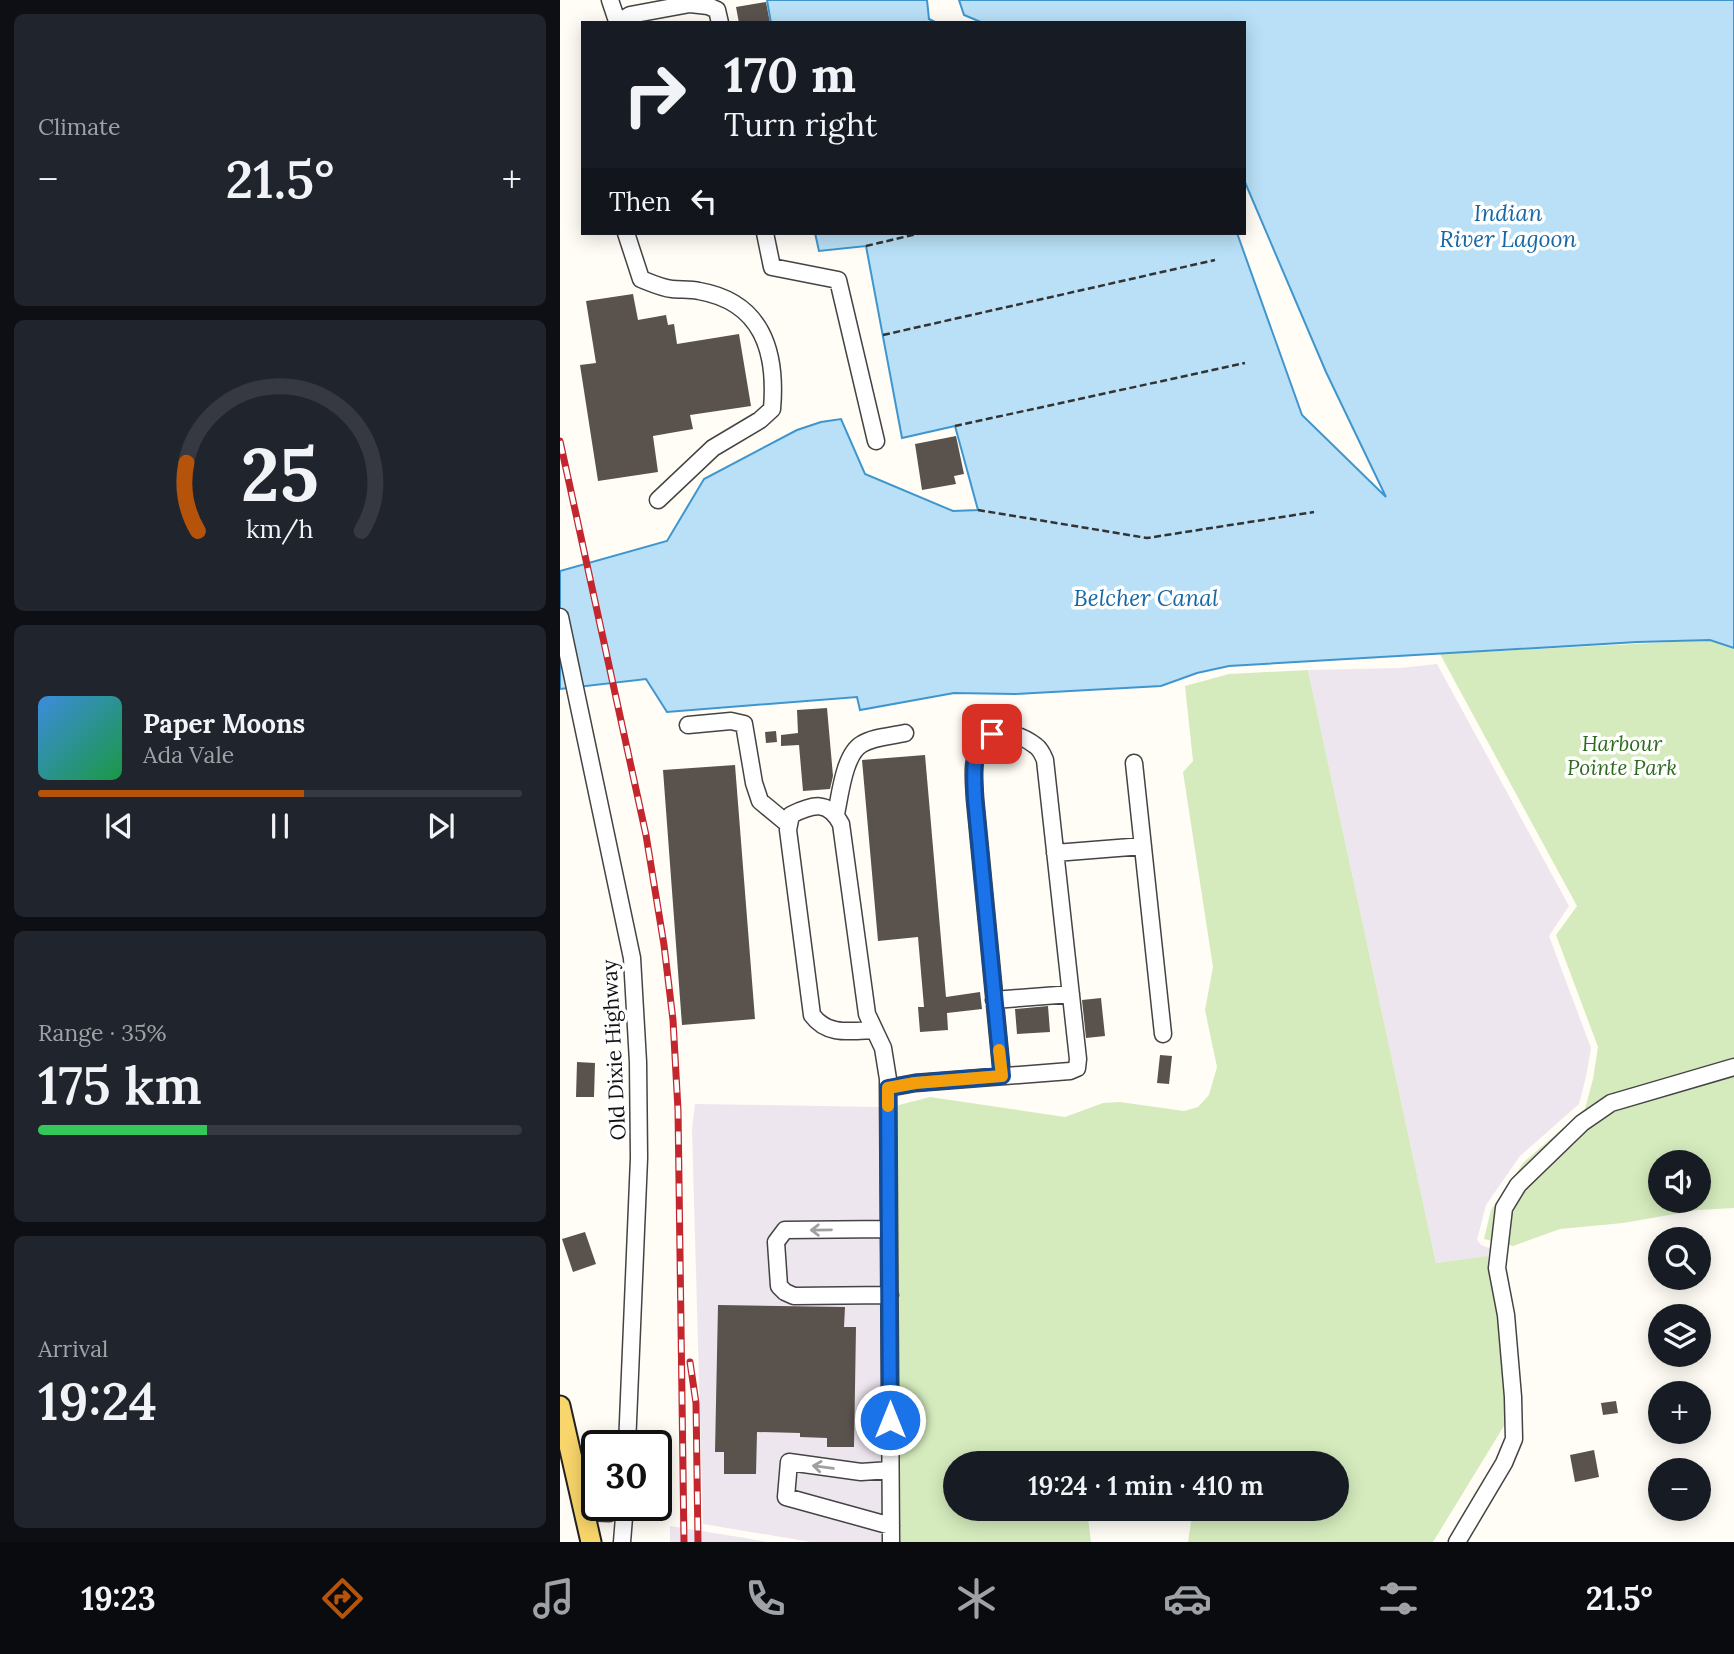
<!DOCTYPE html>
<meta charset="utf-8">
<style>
body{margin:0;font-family:Lora,serif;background:#20242c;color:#f1f3f6;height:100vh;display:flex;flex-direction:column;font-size:26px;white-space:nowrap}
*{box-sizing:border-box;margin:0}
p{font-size:23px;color:#9ea1a6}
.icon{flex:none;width:38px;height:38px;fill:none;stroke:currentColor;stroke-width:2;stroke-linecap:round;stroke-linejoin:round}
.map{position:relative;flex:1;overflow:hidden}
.panel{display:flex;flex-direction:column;gap:14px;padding:14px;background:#0d0f14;width:560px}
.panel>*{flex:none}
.guide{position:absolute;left:21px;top:21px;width:665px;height:214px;border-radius:0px;box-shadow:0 4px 18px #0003;background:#171b24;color:#f1f3f6;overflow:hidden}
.fabs{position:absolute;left:1088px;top:1150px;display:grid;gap:14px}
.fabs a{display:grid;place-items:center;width:63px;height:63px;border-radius:50%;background:#171b24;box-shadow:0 4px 18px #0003;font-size:35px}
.speed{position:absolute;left:21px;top:1430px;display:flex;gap:14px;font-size:35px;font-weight:700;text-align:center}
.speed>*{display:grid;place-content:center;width:91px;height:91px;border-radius:50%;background:#171b24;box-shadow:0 4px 18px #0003;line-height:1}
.speed .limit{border:4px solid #111;border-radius:10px;background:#fff;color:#111}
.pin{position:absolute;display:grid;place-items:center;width:60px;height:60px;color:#fff;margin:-30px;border-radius:14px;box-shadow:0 4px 10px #0006}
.me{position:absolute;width:77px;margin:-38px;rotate:0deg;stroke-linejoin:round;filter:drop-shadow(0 0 5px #0008)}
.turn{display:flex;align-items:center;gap:24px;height:147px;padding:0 28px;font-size:32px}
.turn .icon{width:91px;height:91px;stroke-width:2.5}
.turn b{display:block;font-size:49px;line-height:60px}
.then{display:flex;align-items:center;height:66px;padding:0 28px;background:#0003;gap:14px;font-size:26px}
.big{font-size:52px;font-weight:600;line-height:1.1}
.panel .tile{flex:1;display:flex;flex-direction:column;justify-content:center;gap:10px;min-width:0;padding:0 24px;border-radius:10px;background:#20242c}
.panel .dial{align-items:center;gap:0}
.dial svg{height:182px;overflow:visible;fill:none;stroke:#363941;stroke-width:7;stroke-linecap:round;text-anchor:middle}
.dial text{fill:#f1f3f6;stroke:none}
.song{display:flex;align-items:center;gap:21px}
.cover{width:84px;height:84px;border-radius:10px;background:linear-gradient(135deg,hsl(210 70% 55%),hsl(140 70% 35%))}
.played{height:7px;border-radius:4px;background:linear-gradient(90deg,#b45309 55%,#363941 55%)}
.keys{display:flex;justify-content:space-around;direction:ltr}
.heat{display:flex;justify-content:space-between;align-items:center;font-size:38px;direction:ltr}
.charge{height:10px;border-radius:5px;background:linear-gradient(90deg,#34c759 35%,#363941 0)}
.trip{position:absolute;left:383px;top:1451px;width:406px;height:70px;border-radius:35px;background:#171b24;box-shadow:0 4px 18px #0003;font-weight:600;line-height:70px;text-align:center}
.tab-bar{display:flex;height:112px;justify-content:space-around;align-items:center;background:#090b0e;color:#9ea1a6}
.tab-bar .icon{width:49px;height:49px}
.tab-bar .selected{color:#b45309}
.tab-bar b{font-size:32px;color:#f1f3f6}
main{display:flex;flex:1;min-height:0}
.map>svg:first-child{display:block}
.industrial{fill:#eee6ef}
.green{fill:#d5ebbd;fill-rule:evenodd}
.water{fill:#b9e0f7;stroke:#3f96cf;stroke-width:2}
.building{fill:#5a524d}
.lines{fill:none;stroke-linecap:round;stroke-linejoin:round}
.minor-casing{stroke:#444;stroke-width:19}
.major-casing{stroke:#222;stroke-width:23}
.path{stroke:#333;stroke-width:2.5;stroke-dasharray:7 3.5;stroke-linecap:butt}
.minor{stroke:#fff;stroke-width:16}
.major{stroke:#f9d66b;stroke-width:19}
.rail-casing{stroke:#c4262e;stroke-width:7}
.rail{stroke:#fff;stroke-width:4.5;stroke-dasharray:13;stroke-linecap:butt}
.oneway{stroke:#a0a0a0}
.route-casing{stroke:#114b97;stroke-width:18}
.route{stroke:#1a73e8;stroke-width:12}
.slow{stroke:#f59e0b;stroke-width:12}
.labels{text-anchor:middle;stroke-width:7;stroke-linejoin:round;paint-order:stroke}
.park-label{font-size:21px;font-style:italic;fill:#2f6b1f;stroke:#fff}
.street-label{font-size:21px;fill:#111;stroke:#fff}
.water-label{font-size:23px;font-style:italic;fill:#1768a6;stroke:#fff}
</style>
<main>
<section class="panel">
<div class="tile"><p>Climate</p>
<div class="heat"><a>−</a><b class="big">21.5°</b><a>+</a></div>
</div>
<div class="tile dial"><svg viewBox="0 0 100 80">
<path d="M14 69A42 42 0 1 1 86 69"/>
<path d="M14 69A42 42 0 0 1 9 39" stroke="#b45309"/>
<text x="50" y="56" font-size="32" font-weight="700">25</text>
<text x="50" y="72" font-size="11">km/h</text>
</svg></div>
<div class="tile">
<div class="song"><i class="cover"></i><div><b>Paper Moons</b><p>Ada Vale</p></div></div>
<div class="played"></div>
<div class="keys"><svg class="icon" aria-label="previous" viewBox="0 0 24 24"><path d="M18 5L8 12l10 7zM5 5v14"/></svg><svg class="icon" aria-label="pause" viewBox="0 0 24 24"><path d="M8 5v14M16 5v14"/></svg><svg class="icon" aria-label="next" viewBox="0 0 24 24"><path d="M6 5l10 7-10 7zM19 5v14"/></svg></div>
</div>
<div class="tile"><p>Range · 35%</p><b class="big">175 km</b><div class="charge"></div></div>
<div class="tile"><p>Arrival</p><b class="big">19:24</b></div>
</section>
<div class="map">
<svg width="1174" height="1542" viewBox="0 0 1174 1542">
<rect width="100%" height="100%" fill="#fffdf5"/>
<path class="industrial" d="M 877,664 L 1009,906 L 989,936 L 1031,1048 L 1026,1077 L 1019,1104 L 960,1156 L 926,1205 L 917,1240 L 921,1245 L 932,1249 L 931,1256 L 876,1263 L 748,670 L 840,668 Z
M 135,1104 L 321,1107 L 324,1542 L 251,1542 L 143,1524 L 132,1129 Z
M 110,1526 L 185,1538 L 207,1542 L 110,1542 Z"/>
<path class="green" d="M 1150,640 L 1174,648 L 1174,1208 L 1138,1210 L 1063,1223 L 1000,1229 L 953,1246 L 924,1239 L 931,1210 L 964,1162 L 1025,1109 L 1033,1079 L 1038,1047 L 996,935 L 1017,906 L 880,654 ZM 1101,1162 L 1139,1162 L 1139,1200 L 1101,1200 Z
M 748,670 L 876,1263 L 928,1256 L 940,1317 L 947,1421 L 873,1542 L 628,1542 L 633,1509 L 777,1508 L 777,1463 L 609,1463 L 588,1453 L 547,1463 L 396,1463 L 396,1508 L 527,1509 L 531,1542 L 337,1542 L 335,1106 L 370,1097 L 505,1117 L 543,1103 L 560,1102 L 624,1111 L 638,1107 L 649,1095 L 657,1067 L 645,1010 L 653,967 L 623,772 L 633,761 L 625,686 L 669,674 Z"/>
<path class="water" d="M 207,0 L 367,0 L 369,19 L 377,23 L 211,23 Z
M 399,0 L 1174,0 L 1174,648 L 1150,640 L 1077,642 L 669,666 L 637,673 L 601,686 L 455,694 L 394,693 L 300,710 L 297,697 L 107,712 L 86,679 L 0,689 L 0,571 L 107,541 L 144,479 L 237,430 L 261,422 L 281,419 L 305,474 L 393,511 L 418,510 L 395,426 L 342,438 L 306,246 L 259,251 L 255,233 L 677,233 L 742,415 L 826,497 L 766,372 L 684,180 L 684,23 L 423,23 L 404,15 Z"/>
<path class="building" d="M 206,2 L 210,23 L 179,23 L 176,7 Z
M 73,294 L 78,320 L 106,315 L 108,325 L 114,324 L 117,344 L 179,334 L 191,406 L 130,415 L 133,429 L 93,436 L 98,472 L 38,481 L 20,365 L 36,363 L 26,301 Z
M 396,436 L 404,474 L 394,476 L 396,484 L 362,490 L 355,444 Z
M 267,708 L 273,776 L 270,789 L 243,791 L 239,745 L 221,746 L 221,735 L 238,733 L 237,710 Z
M 216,731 L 217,742 L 206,743 L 205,732 Z
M 365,755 L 386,997 L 420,992 L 422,1009 L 387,1013 L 388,1030 L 360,1032 L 358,1007 L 364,1007 L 358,937 L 318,941 L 302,760 Z
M 175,765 L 195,1019 L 122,1025 L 103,770 Z
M 541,998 L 545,1036 L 526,1038 L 522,1000 Z
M 488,1006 L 490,1032 L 457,1034 L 455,1009 Z
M 600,1055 L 612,1056 L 609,1084 L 597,1083 Z
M 17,1062 L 35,1063 L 34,1097 L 16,1097 Z
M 25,1232 L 36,1264 L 13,1272 L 2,1239 Z
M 158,1305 L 285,1307 L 284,1327 L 296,1327 L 294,1447 L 267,1447 L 267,1438 L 240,1437 L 240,1433 L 197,1432 L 196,1474 L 164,1474 L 164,1452 L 155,1452 Z
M 1056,1401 L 1058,1413 L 1043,1415 L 1041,1403 Z
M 1034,1450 L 1039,1477 L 1015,1482 L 1010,1455 Z"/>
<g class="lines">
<g class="minor-casing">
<path id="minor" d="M 50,0 L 57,21
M 57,23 L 70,15 L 130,4 L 148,6 L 157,10 L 160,23
M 66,233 L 81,279 C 91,283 102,288 112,289 C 121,290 130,289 139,291 C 202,302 217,351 212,409 L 200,420 L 153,448 L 98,500
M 205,233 L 212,267 L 278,280 L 316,441
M 0,617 L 72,958 L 78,1062 L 79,1158 L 67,1446
M 128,725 L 171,721 L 184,724 L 194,783 L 200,801 L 229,825
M 574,763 L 603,1034
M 276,814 C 280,796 284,754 302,744 C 313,737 332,736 345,733
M 495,853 L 583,846
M 434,1000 L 511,994
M 314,1030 C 291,1031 267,1036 252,1015 L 228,830 L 231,815 C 253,804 268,800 281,824 L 307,1014 L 323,1048 L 328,1079 L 331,1542
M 328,1088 L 355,1083 L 510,1071 L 517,1068 L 518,1059 L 485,760 C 483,755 480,749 476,746 C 462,735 432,724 421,743 C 411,760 414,780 415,799 L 442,1076
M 329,1229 L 225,1230 L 216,1242 L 219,1286 L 225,1292 L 234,1296 L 330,1295
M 330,1470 L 301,1472 L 229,1462 L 226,1497 L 331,1526
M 25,1512 L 49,1513 L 61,1505
M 62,1542 L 65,1505
M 897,1542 L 944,1463 L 954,1439 L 953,1397 L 946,1315 L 937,1268 L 944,1208 L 958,1185 L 1022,1123 L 1051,1103 L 1174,1067"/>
</g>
<g class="major-casing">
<path id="major" d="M 0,1406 L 31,1542"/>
</g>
<path class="path" d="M 306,246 L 361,233
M 323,335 L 655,260
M 395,426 L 685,363
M 418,510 L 587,538 L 754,512"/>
<use href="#minor" class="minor"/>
<use href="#major" class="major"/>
<g class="rail-casing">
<path id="rail" d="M 0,441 L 86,835 L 104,945 L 113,1020 L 118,1110 L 124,1542
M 130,1362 L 136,1403 L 138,1542"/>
</g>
<use href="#rail" class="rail"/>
</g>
<defs><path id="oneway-shaft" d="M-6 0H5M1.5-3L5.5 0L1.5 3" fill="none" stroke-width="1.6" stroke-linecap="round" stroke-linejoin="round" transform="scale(1.75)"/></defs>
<g class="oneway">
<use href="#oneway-shaft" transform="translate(261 1230) rotate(179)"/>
<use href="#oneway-shaft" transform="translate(263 1467) rotate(-172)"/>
</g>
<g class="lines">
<g class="route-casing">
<path id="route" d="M 330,1420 L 328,1088 L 355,1083 L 442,1076 L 415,799 C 414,775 410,748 432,734"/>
</g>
<use href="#route" class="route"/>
<path class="slow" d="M 328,1106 L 328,1088 L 355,1083 L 442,1076 L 439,1050"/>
</g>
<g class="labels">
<g class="park-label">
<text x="1062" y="751">Harbour<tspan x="1062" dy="24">Pointe Park</tspan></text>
</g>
<g class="street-label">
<text transform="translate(54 1050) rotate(-93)" y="7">Old Dixie Highway</text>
</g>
<g class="water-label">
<text x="948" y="221">Indian<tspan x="948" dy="26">River Lagoon</tspan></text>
<text x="586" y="606">Belcher Canal</text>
</g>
</g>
</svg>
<div class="fabs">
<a><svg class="icon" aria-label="sound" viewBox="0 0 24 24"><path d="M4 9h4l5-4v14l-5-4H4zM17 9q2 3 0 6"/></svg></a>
<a><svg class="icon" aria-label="search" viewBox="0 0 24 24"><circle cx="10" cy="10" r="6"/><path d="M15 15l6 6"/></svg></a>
<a><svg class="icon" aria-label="layers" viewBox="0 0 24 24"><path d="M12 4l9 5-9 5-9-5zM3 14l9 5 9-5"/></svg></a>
<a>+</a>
<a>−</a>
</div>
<div class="speed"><div class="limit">30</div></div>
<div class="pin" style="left:432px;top:734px;background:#d93025"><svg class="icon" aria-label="arrive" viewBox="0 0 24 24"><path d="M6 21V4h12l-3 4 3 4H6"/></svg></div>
<svg class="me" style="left:330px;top:1420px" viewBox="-20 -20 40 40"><circle r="17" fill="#1a73e8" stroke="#fff" stroke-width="3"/><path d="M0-11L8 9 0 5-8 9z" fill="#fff"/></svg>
<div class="trip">19:24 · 1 min · 410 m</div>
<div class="guide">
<div class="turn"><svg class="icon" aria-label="right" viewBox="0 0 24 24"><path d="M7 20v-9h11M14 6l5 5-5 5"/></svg><div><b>170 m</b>Turn right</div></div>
<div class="then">Then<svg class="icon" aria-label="left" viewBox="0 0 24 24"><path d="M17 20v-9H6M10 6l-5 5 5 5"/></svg></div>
</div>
</div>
</main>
<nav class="tab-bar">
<b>19:23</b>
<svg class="icon selected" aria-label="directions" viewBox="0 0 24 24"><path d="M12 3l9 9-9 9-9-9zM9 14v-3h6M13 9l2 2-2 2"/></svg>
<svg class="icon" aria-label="music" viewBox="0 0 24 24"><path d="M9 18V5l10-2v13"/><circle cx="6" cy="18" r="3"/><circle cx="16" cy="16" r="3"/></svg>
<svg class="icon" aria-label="phone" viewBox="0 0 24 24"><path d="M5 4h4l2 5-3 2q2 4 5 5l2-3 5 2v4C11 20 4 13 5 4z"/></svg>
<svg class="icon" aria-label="climate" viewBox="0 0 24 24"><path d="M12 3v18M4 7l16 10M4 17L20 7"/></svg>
<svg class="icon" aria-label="car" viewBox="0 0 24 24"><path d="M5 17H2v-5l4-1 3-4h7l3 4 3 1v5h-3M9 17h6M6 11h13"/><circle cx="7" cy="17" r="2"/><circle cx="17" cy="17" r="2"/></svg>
<svg class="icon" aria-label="filters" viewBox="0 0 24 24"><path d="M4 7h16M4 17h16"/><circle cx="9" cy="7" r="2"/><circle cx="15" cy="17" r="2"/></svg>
<b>21.5°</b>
</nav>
